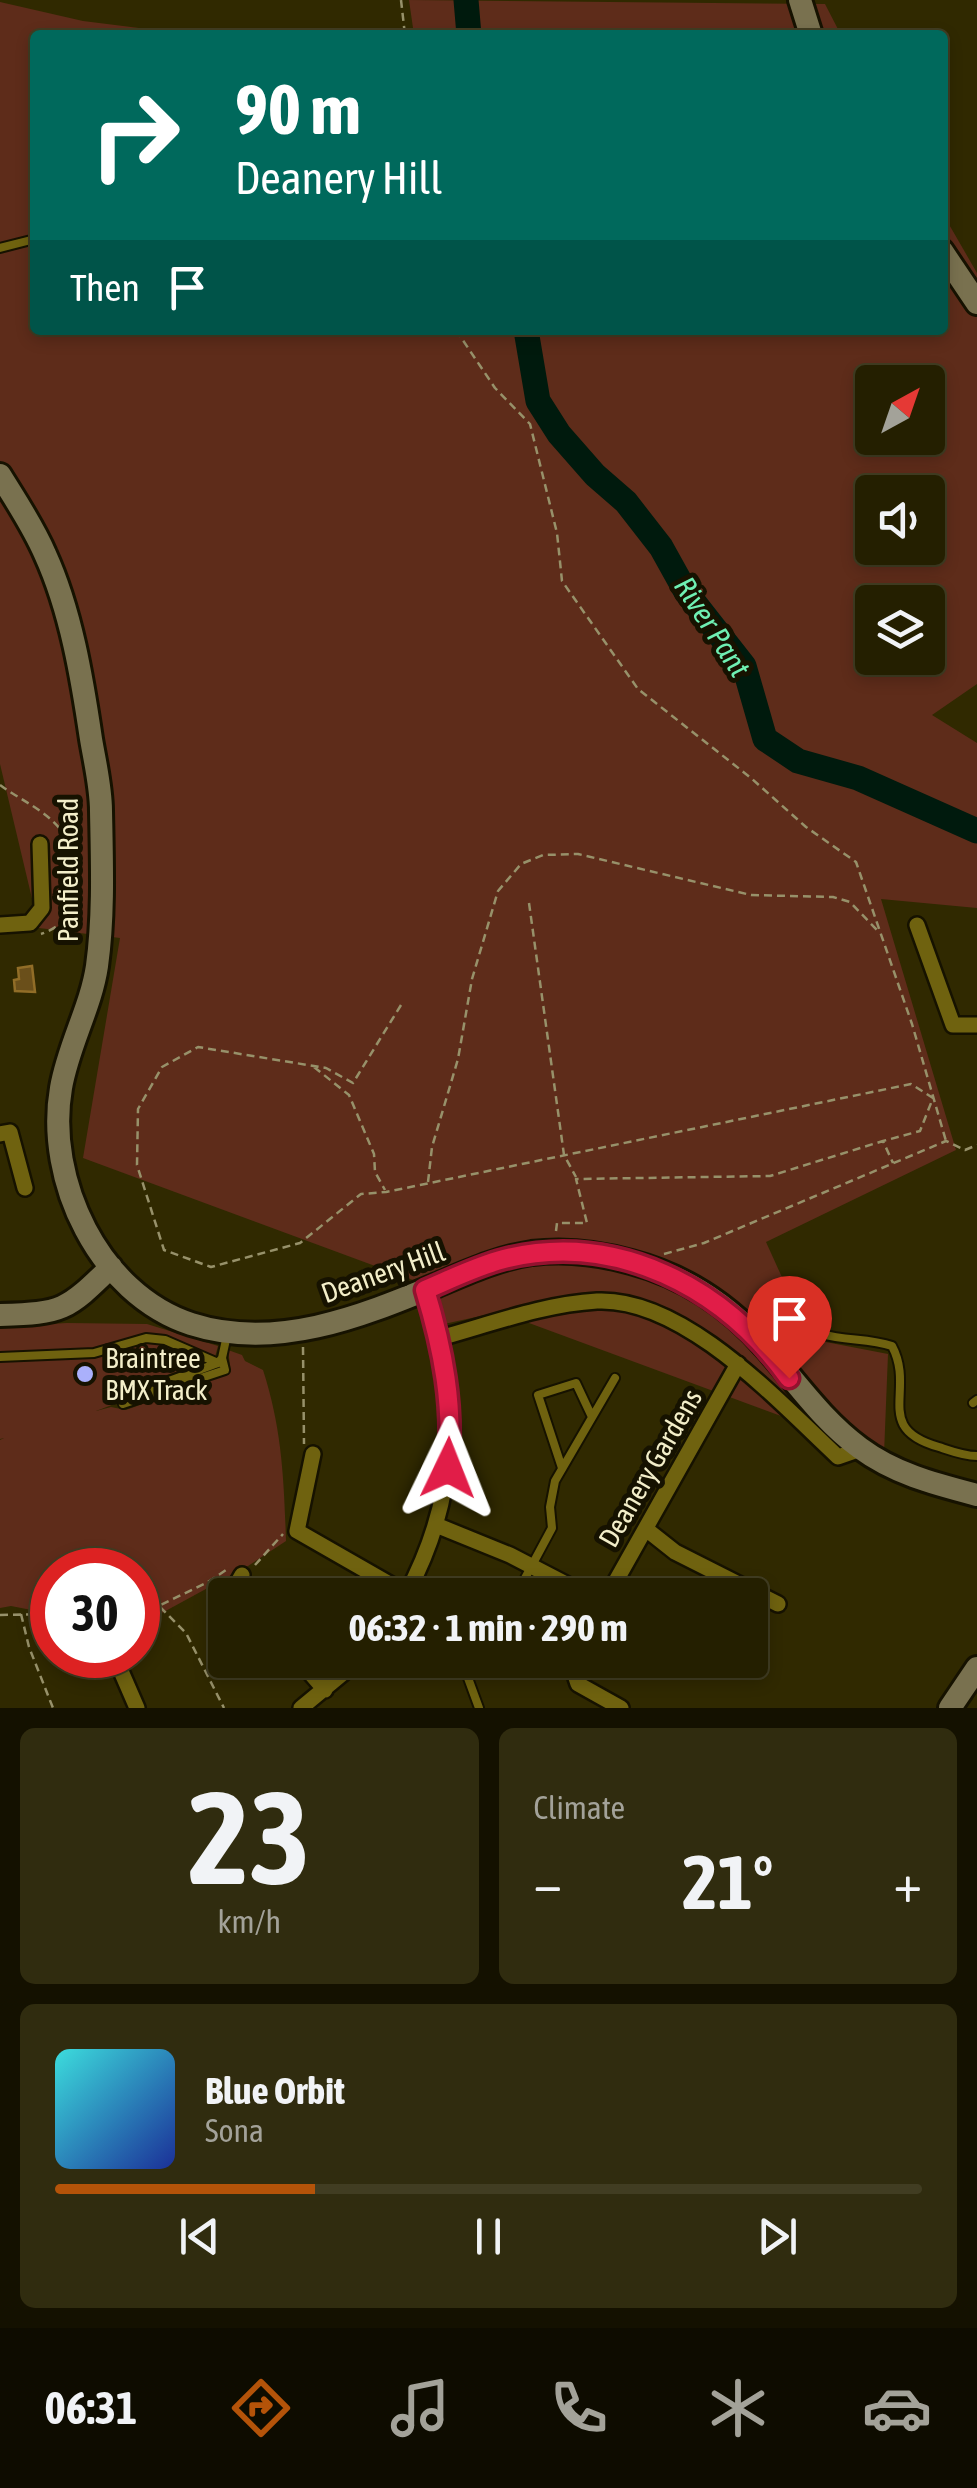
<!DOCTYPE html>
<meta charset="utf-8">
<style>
body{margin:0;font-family:"Asap Condensed",sans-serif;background:#302c0f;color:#f1f3f6;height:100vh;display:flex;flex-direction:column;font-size:38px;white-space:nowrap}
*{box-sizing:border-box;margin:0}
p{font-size:32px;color:#a3a299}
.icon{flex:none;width:55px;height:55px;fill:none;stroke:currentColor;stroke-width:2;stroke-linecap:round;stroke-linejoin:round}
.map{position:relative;height:1708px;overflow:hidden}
.panel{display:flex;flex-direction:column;gap:20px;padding:20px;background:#141100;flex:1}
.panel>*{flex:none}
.top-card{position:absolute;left:30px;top:30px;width:918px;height:305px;border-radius:10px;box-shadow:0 5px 15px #0003,0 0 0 2px #413d22;background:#00695c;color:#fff;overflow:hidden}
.needle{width:65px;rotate:40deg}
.tools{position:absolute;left:855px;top:365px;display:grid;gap:20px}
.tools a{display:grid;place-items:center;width:90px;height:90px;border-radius:10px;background:#241f00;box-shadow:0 5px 15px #0003,0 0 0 2px #413d22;font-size:50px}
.speed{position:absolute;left:30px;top:1548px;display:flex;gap:20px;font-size:50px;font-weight:700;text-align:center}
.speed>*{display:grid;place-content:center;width:130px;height:130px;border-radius:50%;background:#241f00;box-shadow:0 5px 15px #0003,0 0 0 2px #413d22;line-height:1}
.speed .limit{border:15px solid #d22;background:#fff;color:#111}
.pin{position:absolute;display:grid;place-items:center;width:85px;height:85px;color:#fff;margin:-102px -42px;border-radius:50% 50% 50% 0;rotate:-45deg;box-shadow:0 0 10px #0007}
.pin .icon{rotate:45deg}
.me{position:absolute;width:110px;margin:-55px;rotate:2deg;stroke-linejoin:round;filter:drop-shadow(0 0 8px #0008)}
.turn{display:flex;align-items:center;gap:35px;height:210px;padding:0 40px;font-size:45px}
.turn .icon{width:130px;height:130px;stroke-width:2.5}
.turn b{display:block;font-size:70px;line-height:85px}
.then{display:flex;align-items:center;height:95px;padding:0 40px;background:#0003;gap:20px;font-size:38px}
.big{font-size:75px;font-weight:700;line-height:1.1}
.panel .tile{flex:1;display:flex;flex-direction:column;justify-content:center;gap:15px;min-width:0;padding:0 35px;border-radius:15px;background:#302c0f}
.panel .dial{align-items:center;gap:0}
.dial b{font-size:130px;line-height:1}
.song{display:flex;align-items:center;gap:30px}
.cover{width:120px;height:120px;border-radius:15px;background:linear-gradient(135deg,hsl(180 70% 55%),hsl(230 70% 35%))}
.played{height:10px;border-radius:5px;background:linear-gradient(90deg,#b45309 30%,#413d22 30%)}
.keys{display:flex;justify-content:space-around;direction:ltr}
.heat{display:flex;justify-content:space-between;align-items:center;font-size:55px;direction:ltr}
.panel .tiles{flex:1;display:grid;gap:20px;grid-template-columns:1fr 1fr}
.tile:last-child{grid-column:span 2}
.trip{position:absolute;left:208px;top:1578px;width:560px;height:100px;border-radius:10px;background:#241f00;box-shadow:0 5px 15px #0003,0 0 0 2px #413d22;font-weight:700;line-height:100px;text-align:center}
.dock{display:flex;height:160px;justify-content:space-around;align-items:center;background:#0e0c00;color:#a3a299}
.dock .icon{width:70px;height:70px}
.dock .current{color:#b45309}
.dock b{font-size:45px;color:#f1f3f6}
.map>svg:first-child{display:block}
.green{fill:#5e2c1a;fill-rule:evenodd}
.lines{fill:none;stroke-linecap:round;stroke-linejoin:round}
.river{stroke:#001a0d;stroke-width:25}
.building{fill:#6a4f1a;stroke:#916d27;stroke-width:2.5}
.lane-casing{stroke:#161200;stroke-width:12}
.street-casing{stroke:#161200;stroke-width:20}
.secondary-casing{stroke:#161200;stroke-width:28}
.path{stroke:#97916a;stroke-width:2.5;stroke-dasharray:8 5;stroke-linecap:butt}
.lane{stroke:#6f620f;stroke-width:8}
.street{stroke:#6f620f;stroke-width:15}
.secondary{stroke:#79714f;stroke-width:22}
.route-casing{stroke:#92132f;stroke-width:25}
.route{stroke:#e11d48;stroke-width:18}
.poi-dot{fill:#aab0fb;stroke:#161200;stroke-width:4}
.labels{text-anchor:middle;stroke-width:10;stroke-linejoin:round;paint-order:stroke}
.street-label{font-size:28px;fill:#f3eec9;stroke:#161200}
.poi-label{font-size:28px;fill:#f3eec9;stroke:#161200;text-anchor:start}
.water-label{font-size:30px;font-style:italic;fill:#6fefb2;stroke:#161200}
</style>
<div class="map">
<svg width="977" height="1708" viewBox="0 0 977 1708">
<rect width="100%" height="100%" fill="#302900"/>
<path class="green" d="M 409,0 L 825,4 L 841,35 L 414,35 Z
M 0,2 L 83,21 L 195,35 L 35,35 L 35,330 L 942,330 L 943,214 L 977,273 L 977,684 L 932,715 L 977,743 L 977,908 L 881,899 L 956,1150 L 766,1242 L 810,1339 L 888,1354 L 884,1454 L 499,1312 L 444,1324 L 435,1294 L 440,1290 L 83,1158 L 120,938 L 39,928 L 0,764 ZM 872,382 L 928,382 L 928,438 L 872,438 ZM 872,492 L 928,492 L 928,548 L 872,548 ZM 872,602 L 928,602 L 928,658 L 872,658 Z
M 67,1323 L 147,1324 L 218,1346 L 215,1357 L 127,1390 L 117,1403 L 96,1411 L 111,1407 L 126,1410 L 231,1372 L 228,1350 L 242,1355 L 245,1361 L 263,1370 C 282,1429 284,1479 286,1541 L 248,1566 L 138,1626 L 138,1570 L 52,1570 L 52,1614 L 11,1606 L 0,1608 L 0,1440 L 4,1438 L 0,1439 L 0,1327 Z"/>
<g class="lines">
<path class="river" d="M 466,0 L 469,35
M 526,330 L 538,401 L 559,434 L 595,475 L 626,502 L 661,547 L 686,592 L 744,666 L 765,739 L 798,761 L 858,778 L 977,831"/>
</g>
<path class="building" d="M 32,966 L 35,992 L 15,991 L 14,980 L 19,979 L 18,968 Z"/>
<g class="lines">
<g class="lane-casing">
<path id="lane" d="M 0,248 L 35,239
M 756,1330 C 761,1327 770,1319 777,1318 C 792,1315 808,1329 822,1334 C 845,1341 869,1338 892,1346 C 916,1391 872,1428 939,1447 C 951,1451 964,1456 977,1456
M 0,1357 L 94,1353 L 146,1338 L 165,1340 L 218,1363
M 222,1358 L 218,1363 L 128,1396 L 123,1404 L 225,1370 L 222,1358 L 227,1335
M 973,1403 L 977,1400
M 562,1468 L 538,1395 L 576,1383 L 592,1417
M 516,1595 L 552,1528 L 550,1507 L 555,1481 L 615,1378
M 478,1660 L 468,1678 L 479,1708"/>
</g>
<g class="street-casing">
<path id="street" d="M 0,925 L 30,923 L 42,908 L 40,844
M 917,925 L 953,1025 L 977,1025
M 0,1134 L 10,1132 L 25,1188
M 440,1338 C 491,1324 544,1304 597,1301 C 684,1297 779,1402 838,1457 L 861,1449
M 313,1454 L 297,1531 L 407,1594
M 436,1525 L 510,1555 L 587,1595
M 646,1529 L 675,1552 L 778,1604
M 242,1575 L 238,1582 L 246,1595
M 406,1595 C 462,1490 458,1401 425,1290
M 604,1595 L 612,1588 L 738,1364
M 114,1655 L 137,1708
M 299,1660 L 325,1690
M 575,1660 L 572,1666 L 578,1684 L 621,1708
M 301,1708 L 359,1660"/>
</g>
<g class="secondary-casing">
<path id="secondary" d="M 800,0 L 811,35
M 942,251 L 977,303
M 0,475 C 16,501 33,526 45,554 C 71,611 82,678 91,739 C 95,763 101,787 101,811 C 102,862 104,915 97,966 C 91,1007 68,1046 61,1088 C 45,1180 99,1294 191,1324 C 275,1351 360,1317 437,1285 C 468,1272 498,1258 532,1253 C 565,1249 599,1253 631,1262 C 685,1276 731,1307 767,1349 C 797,1383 822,1420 860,1448 C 895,1474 935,1484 977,1495
M 0,1315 C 63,1313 66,1311 111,1267
M 950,1708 L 977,1668"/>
</g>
<path class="path" d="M 401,0 L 405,35
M 456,330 L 495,388 L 530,424 L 557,533 L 562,581 L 638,689 L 751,778 L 806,827 L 856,862 L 912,1024 L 946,1141
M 0,785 C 20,800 48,811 63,833 C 76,853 80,896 67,917 C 62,924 50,931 41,934
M 529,903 L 564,1155 L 576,1177
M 401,1005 L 353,1083 L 326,1068 L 198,1047 L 162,1067 L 138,1109 L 137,1165 L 164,1250 L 211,1267 L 300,1243 L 361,1194 L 386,1192 L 911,1084 L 933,1098 L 920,1131 L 883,1141
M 314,1067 L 349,1095 L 374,1154 L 375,1172 L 385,1190
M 428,1182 L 432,1147 L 458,1059 L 472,979 L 498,891 L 521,864 L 543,855 L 578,854 L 751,895 L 833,897 L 850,902 L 878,931
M 556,1231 L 557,1223 L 587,1223 L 576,1179 L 770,1176 L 883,1141 L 893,1163
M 664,1254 L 704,1243 L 946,1141 L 965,1150 L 977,1145
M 303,1347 L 304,1444
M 255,1565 L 283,1534
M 160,1607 L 186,1633 L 224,1708
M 21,1614 L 29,1647 L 53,1708
M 0,1615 L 52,1614
M 138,1616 L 208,1582 L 229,1568"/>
<use href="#lane" class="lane"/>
<use href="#street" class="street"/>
<use href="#secondary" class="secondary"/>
</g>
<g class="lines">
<g class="route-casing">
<path id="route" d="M 448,1468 C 454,1406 443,1349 425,1290 C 451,1279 477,1266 504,1259 C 616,1231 724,1287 789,1378"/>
</g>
<use href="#route" class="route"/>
</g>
<circle class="poi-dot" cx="85" cy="1374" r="10"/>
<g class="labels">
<g class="street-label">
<text transform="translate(68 870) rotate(-90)" y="10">Panfield Road</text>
<text transform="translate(383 1272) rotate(-20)" y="10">Deanery Hill</text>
<text transform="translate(650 1468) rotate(-60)" y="10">Deanery Gardens</text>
</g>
<g class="poi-label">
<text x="105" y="1368">Braintree<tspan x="105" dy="32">BMX Track</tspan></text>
</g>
<g class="water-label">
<text transform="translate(712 627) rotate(57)" y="10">River Pant</text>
</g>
</g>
</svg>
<div class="tools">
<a><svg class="needle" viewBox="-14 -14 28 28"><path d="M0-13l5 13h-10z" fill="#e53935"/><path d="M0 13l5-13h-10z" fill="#a3a299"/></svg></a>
<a><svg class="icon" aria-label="sound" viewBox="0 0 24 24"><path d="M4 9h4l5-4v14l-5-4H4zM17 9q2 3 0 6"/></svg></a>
<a><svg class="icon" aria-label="layers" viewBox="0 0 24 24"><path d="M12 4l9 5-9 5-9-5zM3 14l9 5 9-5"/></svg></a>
</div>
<div class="speed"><div class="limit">30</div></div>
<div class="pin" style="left:789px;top:1378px;background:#d93025"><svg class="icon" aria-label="arrive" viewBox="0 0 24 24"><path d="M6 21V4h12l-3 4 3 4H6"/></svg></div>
<svg class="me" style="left:448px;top:1468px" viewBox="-20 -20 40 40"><path d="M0-17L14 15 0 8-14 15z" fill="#e11d48" stroke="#fff" stroke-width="4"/></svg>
<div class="trip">06:32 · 1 min · 290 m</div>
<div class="top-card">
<div class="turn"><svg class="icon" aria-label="right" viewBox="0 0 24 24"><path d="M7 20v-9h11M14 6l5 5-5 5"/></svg><div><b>90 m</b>Deanery Hill</div></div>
<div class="then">Then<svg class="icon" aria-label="arrive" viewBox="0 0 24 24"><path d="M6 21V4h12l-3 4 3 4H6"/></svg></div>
</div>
</div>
<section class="panel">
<div class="tiles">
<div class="tile dial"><b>23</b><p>km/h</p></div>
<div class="tile"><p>Climate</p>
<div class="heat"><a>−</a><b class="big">21°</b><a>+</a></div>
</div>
<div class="tile">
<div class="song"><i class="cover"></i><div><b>Blue Orbit</b><p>Sona</p></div></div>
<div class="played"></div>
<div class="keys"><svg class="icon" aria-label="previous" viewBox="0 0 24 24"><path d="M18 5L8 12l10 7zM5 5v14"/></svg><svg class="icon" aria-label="pause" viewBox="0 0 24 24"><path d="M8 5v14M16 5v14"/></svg><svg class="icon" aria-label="next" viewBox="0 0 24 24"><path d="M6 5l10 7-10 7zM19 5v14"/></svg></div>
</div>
</div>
</section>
<nav class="dock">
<b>06:31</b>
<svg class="icon current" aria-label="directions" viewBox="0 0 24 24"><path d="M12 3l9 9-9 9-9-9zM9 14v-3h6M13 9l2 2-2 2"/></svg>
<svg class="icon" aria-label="music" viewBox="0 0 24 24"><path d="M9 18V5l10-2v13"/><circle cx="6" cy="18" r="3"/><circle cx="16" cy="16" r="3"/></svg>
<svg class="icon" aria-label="phone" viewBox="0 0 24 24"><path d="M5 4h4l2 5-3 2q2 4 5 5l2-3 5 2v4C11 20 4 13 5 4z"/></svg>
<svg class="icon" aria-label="climate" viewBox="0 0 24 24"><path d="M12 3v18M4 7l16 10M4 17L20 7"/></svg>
<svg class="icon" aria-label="car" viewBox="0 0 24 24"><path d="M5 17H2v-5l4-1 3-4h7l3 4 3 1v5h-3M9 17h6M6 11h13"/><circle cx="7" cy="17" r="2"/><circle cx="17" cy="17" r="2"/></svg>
</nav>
